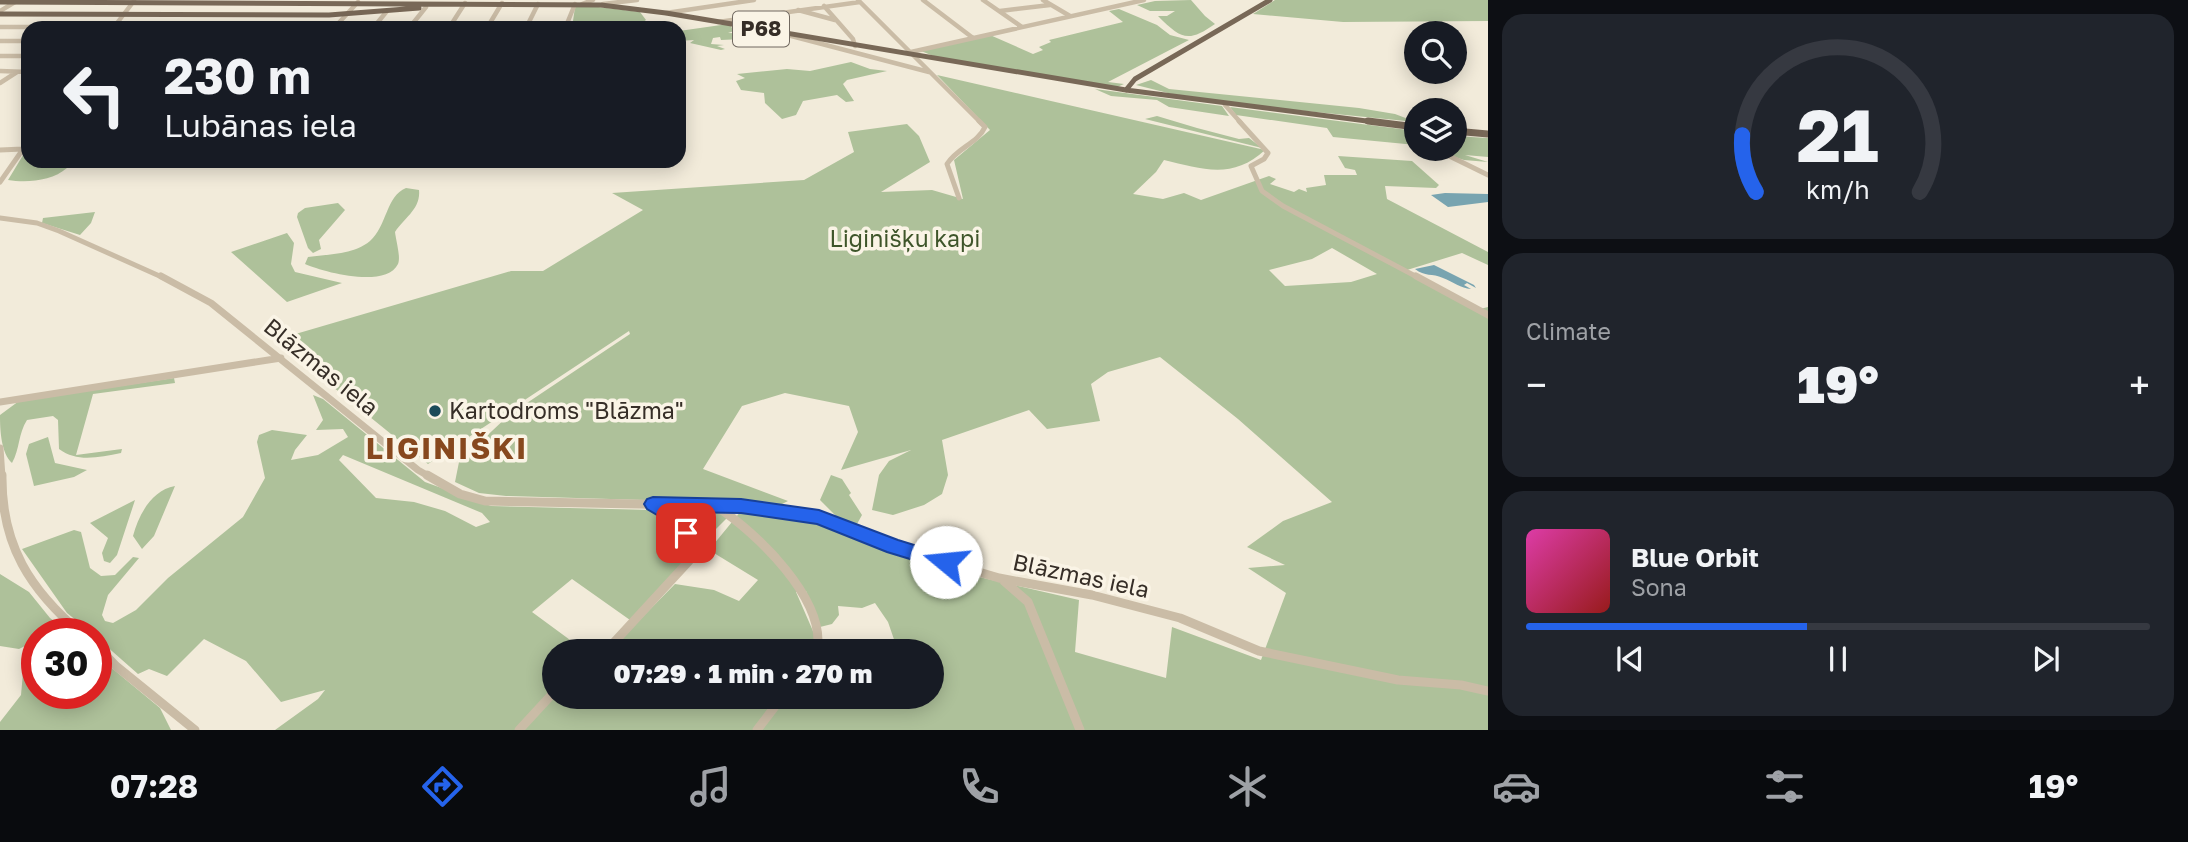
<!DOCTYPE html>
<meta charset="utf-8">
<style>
body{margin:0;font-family:"Golos Text",sans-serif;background:#20242c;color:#f1f3f6;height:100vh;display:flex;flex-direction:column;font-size:26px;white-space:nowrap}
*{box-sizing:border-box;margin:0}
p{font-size:23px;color:#9ea1a6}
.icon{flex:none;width:38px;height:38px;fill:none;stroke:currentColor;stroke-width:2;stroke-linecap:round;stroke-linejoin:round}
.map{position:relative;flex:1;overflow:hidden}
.details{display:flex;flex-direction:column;gap:14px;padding:14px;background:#0d0f14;width:700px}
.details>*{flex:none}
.guide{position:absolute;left:21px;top:21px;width:665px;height:147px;border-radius:21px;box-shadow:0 4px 18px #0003;background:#171b24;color:#f1f3f6;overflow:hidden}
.tools{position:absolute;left:1404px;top:21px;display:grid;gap:14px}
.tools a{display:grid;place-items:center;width:63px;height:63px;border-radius:50%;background:#171b24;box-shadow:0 4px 18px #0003;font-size:35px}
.speed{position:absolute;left:21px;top:618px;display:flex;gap:14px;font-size:35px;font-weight:700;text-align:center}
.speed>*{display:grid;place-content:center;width:91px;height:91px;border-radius:50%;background:#171b24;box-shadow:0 4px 18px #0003;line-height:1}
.speed .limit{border:10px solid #d22;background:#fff;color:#111}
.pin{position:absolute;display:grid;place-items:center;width:60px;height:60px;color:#fff;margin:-30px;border-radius:14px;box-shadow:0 4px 10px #0006}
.me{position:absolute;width:77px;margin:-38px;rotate:287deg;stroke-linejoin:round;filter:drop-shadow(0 0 5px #0008)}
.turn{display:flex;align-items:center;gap:24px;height:147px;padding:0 28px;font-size:32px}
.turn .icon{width:91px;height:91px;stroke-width:2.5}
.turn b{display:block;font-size:49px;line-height:60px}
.big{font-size:52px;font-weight:800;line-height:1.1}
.details .widget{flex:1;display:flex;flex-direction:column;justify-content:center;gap:10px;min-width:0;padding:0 24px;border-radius:21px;background:#20242c}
.details .dial{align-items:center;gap:0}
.dial svg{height:182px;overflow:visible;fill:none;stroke:#363941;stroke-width:7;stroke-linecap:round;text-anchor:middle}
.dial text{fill:#f1f3f6;stroke:none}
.song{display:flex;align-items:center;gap:21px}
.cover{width:84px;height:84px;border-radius:10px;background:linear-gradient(135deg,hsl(320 70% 55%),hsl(0 70% 35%))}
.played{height:7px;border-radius:4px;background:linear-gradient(90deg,#2563eb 45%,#363941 45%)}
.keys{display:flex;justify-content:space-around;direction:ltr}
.heat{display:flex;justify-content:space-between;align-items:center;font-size:38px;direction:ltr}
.trip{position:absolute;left:542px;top:639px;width:402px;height:70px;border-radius:35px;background:#171b24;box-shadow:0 4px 18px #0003;font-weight:800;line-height:70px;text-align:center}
.tabs{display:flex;height:112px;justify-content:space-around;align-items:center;background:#090b0e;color:#9ea1a6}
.tabs .icon{width:49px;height:49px}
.tabs .selected{color:#2563eb}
.tabs b{font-size:32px;color:#f1f3f6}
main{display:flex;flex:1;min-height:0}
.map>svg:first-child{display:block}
.green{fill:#aec19a;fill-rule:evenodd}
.water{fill:#78a4b0}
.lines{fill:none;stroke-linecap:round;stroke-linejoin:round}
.minor-far3{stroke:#cabca6;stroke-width:4.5}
.minor-far2{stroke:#cabca6;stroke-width:5}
.minor-far1{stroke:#cabca6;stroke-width:7}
.minor{stroke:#cabca6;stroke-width:9}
.major-far1{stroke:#786857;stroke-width:5}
.major{stroke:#786857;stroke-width:7}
.route{fill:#2563eb;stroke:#184099;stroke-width:2}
.poi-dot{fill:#1b4b59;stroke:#faf4e6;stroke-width:2.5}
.labels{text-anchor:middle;stroke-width:7;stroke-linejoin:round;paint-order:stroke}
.shield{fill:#faf4e6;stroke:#716960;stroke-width:2}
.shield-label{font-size:21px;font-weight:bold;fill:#362e27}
.park-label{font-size:23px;fill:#3e552a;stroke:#faf4e6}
.street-label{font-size:23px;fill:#362e27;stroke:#faf4e6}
.poi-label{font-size:23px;fill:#362e27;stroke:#faf4e6;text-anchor:start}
.district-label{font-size:30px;font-weight:bold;letter-spacing:2px;fill:#87481e;stroke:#faf4e6}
</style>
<main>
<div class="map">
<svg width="1488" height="730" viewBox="0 0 1488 730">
<rect width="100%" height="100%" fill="#f2ebda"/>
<path class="green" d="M 1191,0 L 1205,16 L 1215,24 C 1188,43 1181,39 1158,16 L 1167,16 L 1175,11 L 1150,11 L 1137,5 L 1155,1 Z
M 1275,0 L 1488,0 L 1488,21 L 1343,22 L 1253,14 Z
M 590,6 L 640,12 L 646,20 L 638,26 L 640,28 L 572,28 L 575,7 Z
M 1119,9 L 1157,25 L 1170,35 L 1189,40 L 1108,82 L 1124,84 L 1117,87 L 936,57 L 921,51 L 990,35 L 1033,54 L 1043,50 L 1039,47 L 1051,42 L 1049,40 L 1123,22 L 1109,11 Z
M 721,25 L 730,25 L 734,31 L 728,33 L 769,34 L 767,37 C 751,37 737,40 721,40 L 720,37 L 713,38 L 711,44 L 724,45 L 717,46 L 725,49 L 721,50 L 690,43 L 694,40 L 679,41 L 679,31 Z
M 851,62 L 870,69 L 887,71 L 847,80 L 843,84 L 854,101 L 846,102 L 837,95 L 803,101 L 796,115 L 782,119 L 765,103 L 764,93 L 741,90 L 736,81 L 745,78 L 737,74 L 787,69 L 810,71 Z
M 937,75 L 1265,150 C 1233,180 1202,169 1164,160 L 1156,172 L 1133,194 L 1163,199 L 1184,193 L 1201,200 L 1269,176 L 1276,179 L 1270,184 L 1294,192 L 1299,189 L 1307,192 L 1306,188 L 1326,185 L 1324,175 L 1357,175 L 1355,170 L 1345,168 L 1338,156 L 1412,161 L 1439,185 L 1436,188 L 1385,186 L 1387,199 L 1488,252 L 1488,265 L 1462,253 L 1407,270 L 1480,309 L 1488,307 L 1488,730 L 275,730 L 318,699 L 325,690 L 281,702 L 246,661 L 204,639 L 167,676 L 149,669 L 138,674 L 96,637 L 96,634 L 92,633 L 67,613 L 22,549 L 74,530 L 81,532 L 90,568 L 101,576 L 115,575 L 133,557 L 139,558 L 108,595 L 102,615 L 105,621 L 113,623 L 136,610 L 168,578 L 243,517 L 265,478 L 257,442 L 259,435 L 272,430 L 307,435 L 295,450 L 291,460 L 318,455 L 348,437 L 343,429 L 316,430 L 323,420 L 313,395 L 323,399 L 425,482 L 491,506 L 652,510 C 673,521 689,535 685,561 L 630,620 L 572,579 L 532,612 L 581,648 L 590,651 L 555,651 L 555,696 L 933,696 L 933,651 L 898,651 L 888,622 L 875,603 L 862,608 L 838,606 L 839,615 L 832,624 L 820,627 L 806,591 L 796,592 L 816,638 L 813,651 L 609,651 L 675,584 L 714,590 L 739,601 L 758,580 L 709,550 L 741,511 L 828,524 L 903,555 L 979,577 L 1079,600 L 1075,652 L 1166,678 L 1172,627 L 1261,660 L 1286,593 L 1248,568 L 1285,565 L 1247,547 L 1283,521 L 1332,502 L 1238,419 L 1160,357 L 1108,372 L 1091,384 L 1100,421 L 1047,429 L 1029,410 L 942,440 L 948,475 L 942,494 L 924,505 L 893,515 L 872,510 L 879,475 L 889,461 L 911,450 L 841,470 L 858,432 L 849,406 L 785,393 L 742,406 L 703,469 L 788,501 L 782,504 L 506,496 L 479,493 L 455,482 L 459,462 L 509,415 L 630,334 L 629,331 L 428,464 L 275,340 L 511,271 L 543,271 L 643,210 L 612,193 L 804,180 L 854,152 L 848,132 L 907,124 L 919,136 L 930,162 L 881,192 L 932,190 L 963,199 L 954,160 L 990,130 ZM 1332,248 L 1377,274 L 1351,282 L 1285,286 L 1269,270 L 1312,259 ZM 343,455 L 482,513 L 490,522 L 476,527 L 445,511 L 414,502 L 376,498 L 339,460 Z
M 1151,80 L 1169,89 L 1359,108 L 1395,114 L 1416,122 L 1285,109 L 1172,94 L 1136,85 Z
M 1095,89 L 1222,106 L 1229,116 L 1169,107 L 1157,100 L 1111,96 Z
M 1230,107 L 1416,131 L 1416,145 L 1333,137 L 1327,128 L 1236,115 Z
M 1157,116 L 1197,128 L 1239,139 L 1249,138 L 1262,148 L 1145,119 Z
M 1454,136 L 1488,138 L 1488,157 L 1465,155 L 1488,162 L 1464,160 L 1430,149 L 1454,149 Z
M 28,147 L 28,161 L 46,161 L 67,168 C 52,181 27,183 8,180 Z
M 406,188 L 419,190 C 421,209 404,218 395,232 C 396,241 401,257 398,264 C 386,289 323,272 305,264 L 308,257 C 329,254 353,255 370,241 C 387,226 386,196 406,188 Z
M 338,203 L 345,210 L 319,240 L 321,249 L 313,253 L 308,248 L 297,217 L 298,213 L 305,208 Z
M 95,212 L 91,223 L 80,235 L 42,223 L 43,218 Z
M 287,233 L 294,243 L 291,264 L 295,272 L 342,283 L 287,302 L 231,252 Z
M 174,378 L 175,383 L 93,394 L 76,455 L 122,449 L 121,453 C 99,457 78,463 59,449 L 58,420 L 53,416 L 27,420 C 18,434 20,449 12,463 C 1,453 0,430 0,415 L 19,401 Z
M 48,437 L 55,463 L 87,470 L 74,477 L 34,486 L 26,454 L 29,444 Z
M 831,475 L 842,479 L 851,493 L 849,495 L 862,515 L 857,524 L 839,519 L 820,500 Z
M 175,486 L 154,536 L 142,549 L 133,536 C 139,514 152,490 175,486 Z
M 135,500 L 117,555 L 110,563 L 104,561 L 102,553 L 108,538 L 90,523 Z
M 675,510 L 719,510 L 728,517 L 698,547 L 671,512 Z
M 0,574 L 29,592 L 50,618 L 70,633 L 37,634 L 37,693 L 96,693 L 96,655 L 160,708 L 171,730 L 0,730 L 0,722 L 21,695 L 24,662 L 35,641 L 19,649 L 0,646 Z"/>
<path class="water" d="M 1445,193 L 1488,194 L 1488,202 L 1448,207 L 1431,195 Z
M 1434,265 L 1474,285 L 1476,288 L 1467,283 L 1464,285 L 1471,289 C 1461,288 1453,282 1443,278 C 1432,273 1425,277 1415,269 Z"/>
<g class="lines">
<path class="minor-far3" d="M 858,0 L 981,123
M 923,0 L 973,38
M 983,0 L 1022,27
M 1043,0 L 1070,16
M 582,4 L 593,0
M 603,4 L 637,0
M 824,6 L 853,39 L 855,46
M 798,10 L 835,20
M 0,11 L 15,2
M 1000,11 L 1050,5
M 666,13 L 754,0
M 718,22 L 860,2
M 115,26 L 326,28
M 0,27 L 114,27
M 114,27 L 134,1
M 374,27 L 387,11
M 410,27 L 426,7
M 334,28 L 358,2
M 337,28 L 557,28 L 566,26 L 575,4
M 449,28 L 465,3
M 487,28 L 502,3
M 526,28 L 538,4
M 776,32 L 929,72
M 0,41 L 28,41
M 911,52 L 1144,0
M 0,56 L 28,56
M 0,71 L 28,72
M 0,83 L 17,72
M 1225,105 L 1241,123"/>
<path class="minor-far2" d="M 1239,121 L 1268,153 L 1264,159 L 1251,166 L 1262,191 L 1283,206 L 1419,278
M 1435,149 L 1488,175
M 0,150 L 23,149
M 0,182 L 28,142
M 959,198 L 947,164 C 957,148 978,143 985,127 L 979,121
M 0,218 L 37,223 L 59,231 L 164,278"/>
<path class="minor-far1" d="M 161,276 L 211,303 L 418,470 L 430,477
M 1416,276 L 1488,315
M 0,402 L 281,358
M 0,448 L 2,477"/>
<path class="minor" d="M 2,475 C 1,545 30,590 82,634
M 427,475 L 460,494 L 485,501 L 741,506 L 784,510 L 819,517 L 894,547 L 999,578 L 1092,595 L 1180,618 L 1259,651 L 1398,680 L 1461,685 L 1488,691
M 717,507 C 756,532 827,600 817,651
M 1004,581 L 1028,602 L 1080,730
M 96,645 L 116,666 L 195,730
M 606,651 L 689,561 C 694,534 675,518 654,505
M 519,730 L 555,691
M 757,730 L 783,696"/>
<path class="major-far1" d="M 0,2 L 601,5 L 666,13 L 1126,90 L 1382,123
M 0,14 L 329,15 L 419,8
M 1126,90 L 1135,79 L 1270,0"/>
<path class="major" d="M 1368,121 L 1416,127
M 1454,131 L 1488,134"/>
</g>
<path class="route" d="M 653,497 L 741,499 L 819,510 L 898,540 L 953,557 L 956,562 L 953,568 L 946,570 L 887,552 L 817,524 L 741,513 L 678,512 L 695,533 L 692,539 L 686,541 L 679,539 L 662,518 L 647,509 L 644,504 L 647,499 Z"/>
<circle class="poi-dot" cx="435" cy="411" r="7"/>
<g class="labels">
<rect class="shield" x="733" y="11.5" width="56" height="35" rx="5"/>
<g class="shield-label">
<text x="761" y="36">P68</text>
</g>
<g class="park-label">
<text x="905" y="247">Liginišķu kapi</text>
</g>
<g class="street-label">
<text transform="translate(321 367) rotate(39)" y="8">Blāzmas iela</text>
<text transform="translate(1081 576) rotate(12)" y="8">Blāzmas iela</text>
</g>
<g class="poi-label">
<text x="449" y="419">Kartodroms "Blāzma"</text>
</g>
<g class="district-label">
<text x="447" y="459">LIGINIŠKI</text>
</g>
</g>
</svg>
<div class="tools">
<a><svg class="icon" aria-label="search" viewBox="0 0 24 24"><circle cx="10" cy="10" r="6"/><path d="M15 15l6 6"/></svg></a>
<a><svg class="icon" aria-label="layers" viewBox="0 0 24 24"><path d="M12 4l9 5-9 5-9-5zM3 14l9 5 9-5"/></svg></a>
</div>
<div class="speed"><div class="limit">30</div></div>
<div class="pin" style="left:686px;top:533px;background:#d93025"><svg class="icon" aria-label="arrive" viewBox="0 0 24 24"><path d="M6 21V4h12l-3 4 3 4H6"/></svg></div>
<svg class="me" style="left:946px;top:562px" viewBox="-20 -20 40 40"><circle r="19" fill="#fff"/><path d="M0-13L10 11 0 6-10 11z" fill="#2563eb"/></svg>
<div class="trip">07:29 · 1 min · 270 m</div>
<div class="guide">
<div class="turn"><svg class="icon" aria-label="left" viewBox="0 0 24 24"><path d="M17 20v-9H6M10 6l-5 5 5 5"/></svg><div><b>230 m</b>Lubānas iela</div></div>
</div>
</div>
<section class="details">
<div class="widget dial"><svg viewBox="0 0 100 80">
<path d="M14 69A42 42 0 1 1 86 69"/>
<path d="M14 69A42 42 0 0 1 8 44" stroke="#2563eb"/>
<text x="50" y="56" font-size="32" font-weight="700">21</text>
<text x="50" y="72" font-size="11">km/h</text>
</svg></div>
<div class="widget"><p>Climate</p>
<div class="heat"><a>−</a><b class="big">19°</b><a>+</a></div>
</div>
<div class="widget">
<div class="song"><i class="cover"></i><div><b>Blue Orbit</b><p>Sona</p></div></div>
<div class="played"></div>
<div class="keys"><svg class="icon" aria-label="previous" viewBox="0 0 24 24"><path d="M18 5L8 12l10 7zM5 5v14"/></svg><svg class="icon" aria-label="pause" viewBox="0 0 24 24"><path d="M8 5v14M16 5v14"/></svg><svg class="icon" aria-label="next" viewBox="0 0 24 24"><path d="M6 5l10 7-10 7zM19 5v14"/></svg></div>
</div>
</section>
</main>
<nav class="tabs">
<b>07:28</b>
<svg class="icon selected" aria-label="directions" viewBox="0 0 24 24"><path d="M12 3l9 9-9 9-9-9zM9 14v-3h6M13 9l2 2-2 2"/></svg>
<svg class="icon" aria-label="music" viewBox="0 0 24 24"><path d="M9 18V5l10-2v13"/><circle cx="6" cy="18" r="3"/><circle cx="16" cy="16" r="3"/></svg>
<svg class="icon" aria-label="phone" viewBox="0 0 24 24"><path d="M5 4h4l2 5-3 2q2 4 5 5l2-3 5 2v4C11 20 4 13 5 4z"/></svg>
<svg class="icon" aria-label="climate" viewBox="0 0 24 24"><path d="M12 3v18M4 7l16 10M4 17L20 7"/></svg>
<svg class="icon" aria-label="car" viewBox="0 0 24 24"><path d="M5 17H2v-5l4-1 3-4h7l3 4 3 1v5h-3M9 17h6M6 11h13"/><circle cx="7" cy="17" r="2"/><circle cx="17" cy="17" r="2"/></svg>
<svg class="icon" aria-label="filters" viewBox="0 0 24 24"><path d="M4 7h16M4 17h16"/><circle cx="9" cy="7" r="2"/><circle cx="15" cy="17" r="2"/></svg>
<b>19°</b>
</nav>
